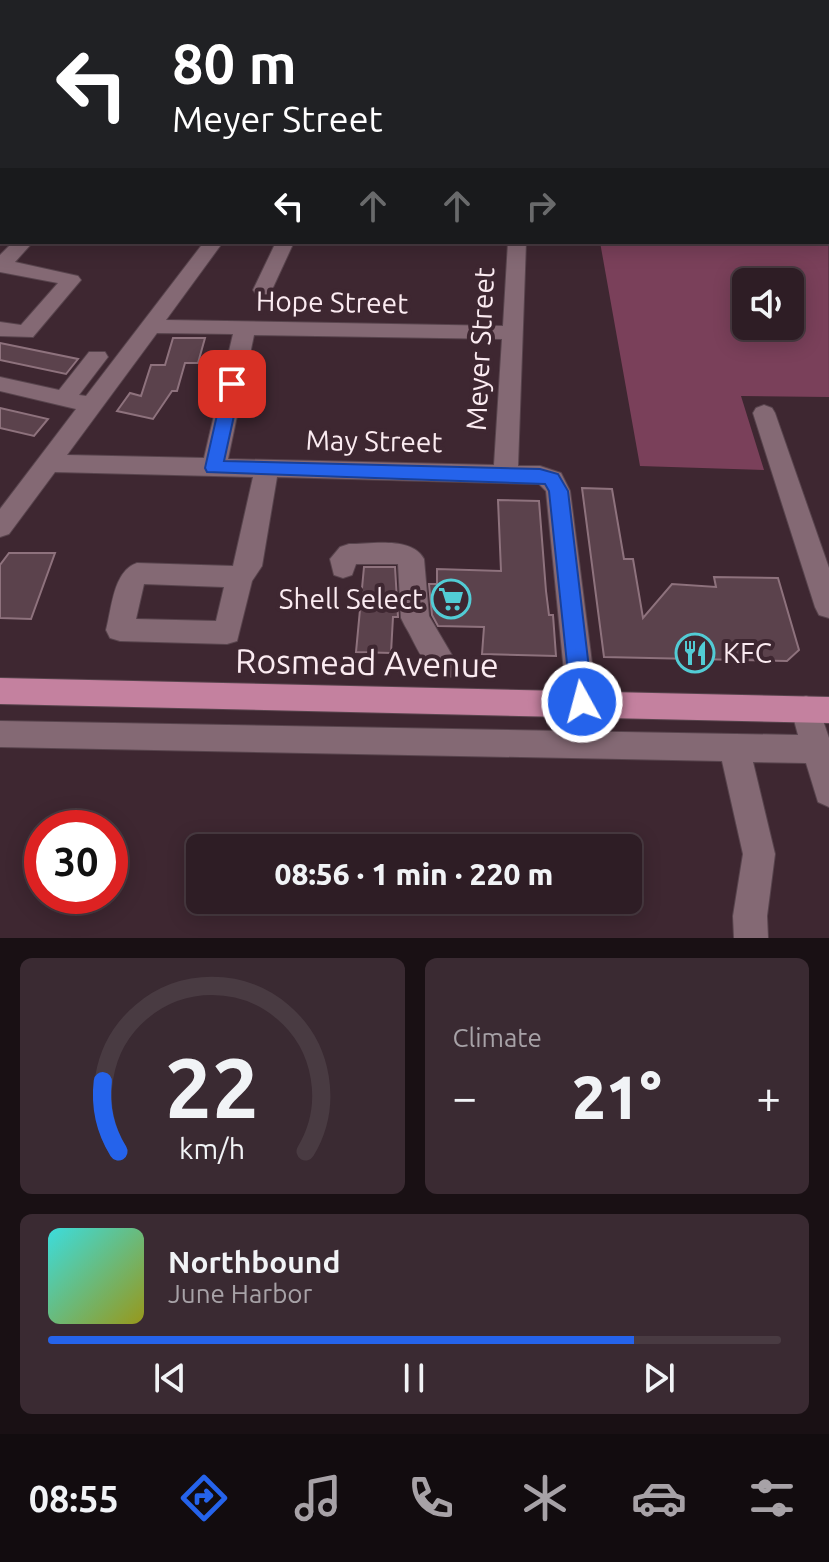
<!DOCTYPE html>
<meta charset="utf-8">
<style>
body{margin:0;font-family:Ubuntu,sans-serif;background:#3a2a32;color:#f1f3f6;height:100vh;display:flex;flex-direction:column;font-size:30px;white-space:nowrap}
*{box-sizing:border-box;margin:0}
p{font-size:26px;color:#a7a2a7}
.icon{flex:none;width:44px;height:44px;fill:none;stroke:currentColor;stroke-width:2;stroke-linecap:round;stroke-linejoin:round}
.map{position:relative;height:938px;overflow:hidden}
.side{display:flex;flex-direction:column;gap:20px;padding:20px;background:#191014;flex:1}
.side>*{flex:none}
.hud{position:absolute;left:0px;top:0px;width:830px;height:244px;box-shadow:0 4px 20px #0003,0 0 0 2px #493b42;background:#202124;color:#fff;overflow:hidden}
.tools{position:absolute;left:732px;top:268px;display:grid;gap:16px}
.tools a{display:grid;place-items:center;width:72px;height:72px;border-radius:12px;background:#2e1d25;box-shadow:0 4px 20px #0003,0 0 0 2px #493b42;font-size:40px}
.speed{position:absolute;left:24px;top:810px;display:flex;gap:16px;font-size:40px;font-weight:700;text-align:center}
.speed>*{display:grid;place-content:center;width:104px;height:104px;border-radius:50%;background:#2e1d25;box-shadow:0 4px 20px #0003,0 0 0 2px #493b42;line-height:1}
.speed .limit{border:12px solid #d22;background:#fff;color:#111}
.pin{position:absolute;display:grid;place-items:center;width:68px;height:68px;color:#fff;margin:-34px;border-radius:16px;box-shadow:0 4px 12px #0006}
.me{position:absolute;width:88px;margin:-44px;rotate:353deg;stroke-linejoin:round;filter:drop-shadow(0 0 6px #0008)}
.turn{display:flex;align-items:center;gap:28px;height:168px;padding:0 40px;font-size:36px}
.turn .icon{width:104px;height:104px;stroke-width:2.5}
.turn b{display:block;font-size:56px;line-height:68px}
.lanes{display:flex;align-items:center;height:76px;padding:0 40px;background:#0003;justify-content:center;gap:40px;direction:ltr}
.lanes .off{opacity:.35}
.big{font-size:60px;font-weight:800;line-height:1.1}
.side .widget{flex:1;display:flex;flex-direction:column;justify-content:center;gap:12px;min-width:0;padding:0 28px;border-radius:12px;background:#3a2a32}
.side .dial{align-items:center;gap:0}
.dial svg{height:208px;overflow:visible;fill:none;stroke:#493b42;stroke-width:7;stroke-linecap:round;text-anchor:middle}
.dial text{fill:#f1f3f6;stroke:none}
.song{display:flex;align-items:center;gap:24px}
.cover{width:96px;height:96px;border-radius:12px;background:linear-gradient(135deg,hsl(180 70% 55%),hsl(60 70% 35%))}
.played{height:8px;border-radius:4px;background:linear-gradient(90deg,#2563eb 80%,#493b42 80%)}
.keys{display:flex;justify-content:space-around;direction:ltr}
.heat{display:flex;justify-content:space-between;align-items:center;font-size:44px;direction:ltr}
.side .tiles{flex:1;display:grid;gap:20px;grid-template-columns:1fr 1fr}
.widget:last-child{grid-column:span 2}
.trip{position:absolute;left:186px;top:834px;width:456px;height:80px;border-radius:12px;background:#2e1d25;box-shadow:0 4px 20px #0003,0 0 0 2px #493b42;font-weight:800;line-height:80px;text-align:center}
.dock{display:flex;height:128px;justify-content:space-around;align-items:center;background:#120c0f;color:#a7a2a7}
.dock .icon{width:56px;height:56px}
.dock .active{color:#2563eb}
.dock b{font-size:36px;color:#f1f3f6}
.map>svg:first-child{display:block}
.green{fill:#7a405a;fill-rule:evenodd}
.building{fill:#5b424c;stroke:#8e727d;stroke-width:2}
.lines{fill:none;stroke-linecap:round;stroke-linejoin:round}
.minor-casing{stroke:#58444d;stroke-width:2}
.major-casing{stroke:#58444d;stroke-width:2}
.minor{fill:#846974;fill-rule:evenodd}
.major{fill:#c4819f;fill-rule:evenodd}
.route{fill:#2563eb;stroke:#184099;stroke-width:2}
.labels{text-anchor:middle;stroke-width:8;stroke-linejoin:round;paint-order:stroke}
.street-label{font-size:28px;fill:#fbebf1;stroke:#3e2731}
.poi-label{font-size:28px;fill:#fbebf1;stroke:#3e2731;text-anchor:end}
.near-street-label{font-size:34px;fill:#fbebf1;stroke:#3e2731}
</style>
<div class="map">
<svg width="829" height="938" viewBox="0 0 829 938">
<rect width="100%" height="100%" fill="#3e2731"/>
<path class="green" d="M 828,86 L 829,397 L 741,396 L 764,470 L 640,466 L 600,242 L 828,242 ZM 746,282 L 790,282 L 790,326 L 746,326 Z"/>
<path class="building" d="M 173,338 L 205,338 L 198,363 L 185,363 L 177,391 L 172,391 L 153,419 L 117,411 L 130,393 L 141,396 L 151,365 L 165,365 Z
M 0,343 L 78,359 L 66,374 L 0,360 Z
M 0,408 L 48,419 L 34,436 L 0,428 Z
M 582,488 L 612,489 L 624,559 L 633,559 L 643,618 L 672,584 L 716,587 L 714,577 L 778,578 L 799,650 L 787,661 L 604,657 Z
M 498,500 L 539,501 L 546,591 L 549,615 L 553,615 L 556,656 L 482,654 L 484,627 L 438,626 L 432,615 L 429,584 L 437,584 L 437,569 L 501,571 Z
M 9,553 L 55,553 L 31,619 L 0,618 L 0,565 Z
M 364,567 L 395,567 L 398,617 L 393,617 L 391,653 L 356,652 Z"/>
<g class="lines">
<g class="minor-casing">
<path id="minor" d="M 27,0 L 41,0 L 26,2 Z
M 313,0 L 329,0 L 331,2 L 315,2 Z
M 348,0 L 365,0 L 367,2 L 350,2 Z
M 484,0 L 500,0 L 502,2 L 486,2 Z
M 737,0 L 751,0 L 753,2 L 739,2 Z
M 2,116 L 2,126 L 0,127 L 0,117 Z
M 13,242 L 33,242 L 15,262 L 78,276 L 81,280 L 33,337 L 0,336 L 0,322 L 21,325 L 58,283 L 0,272 L 0,255 Z
M 204,242 L 223,242 L 166,320 L 503,326 L 508,242 L 526,242 L 518,466 L 540,466 L 561,473 L 570,491 L 597,702 L 592,711 L 582,715 L 572,711 L 567,702 L 546,491 L 539,484 L 277,477 L 262,566 L 252,581 L 237,641 L 227,644 L 120,641 L 110,638 L 106,630 C 112,608 113,571 137,563 L 233,566 L 253,477 L 55,472 L 9,534 L 0,537 L 0,509 L 76,409 L 0,391 L 0,377 L 59,390 L 89,352 L 105,352 L 108,357 L 79,395 L 86,396 ZM 157,333 L 233,334 L 204,458 L 67,455 ZM 254,335 L 502,339 L 494,465 L 228,459 ZM 144,584 L 224,587 L 216,621 L 136,619 Z
M 276,242 L 294,242 L 270,294 L 256,294 L 253,290 Z
M 764,405 L 772,408 L 775,413 L 829,568 L 829,618 L 819,615 L 815,607 L 753,413 L 756,408 Z
M 349,544 C 371,544 412,536 424,559 L 429,616 L 459,667 L 455,676 C 429,685 417,645 405,626 L 401,618 L 398,564 L 356,564 L 352,575 L 343,578 L 334,575 L 330,559 L 340,547 Z
M 806,696 L 816,700 L 829,738 L 829,807 L 818,802 L 806,763 L 753,762 L 775,854 L 767,916 L 768,938 L 734,938 L 733,916 L 743,854 L 722,761 L 0,747 L 0,721 L 798,735 L 791,709 L 796,700 Z"/>
</g>
<g class="major-casing">
<path id="major" d="M 0,678 L 829,697 L 829,723 L 0,704 Z"/>
</g>
<use href="#minor" class="minor"/>
<use href="#major" class="major"/>
</g>
<path class="route" d="M 232,379 L 241,384 L 224,461 L 540,469 L 558,474 L 568,491 L 593,702 L 590,709 L 582,712 L 574,709 L 571,702 L 549,491 L 545,484 L 207,472 L 205,468 L 224,384 Z"/>
<defs>
<g id="supermarket-ring" transform="scale(2)"><circle r="9.5" fill="#3e2731" stroke="#52ccd5" stroke-width="1.5"/><path d="M-6-5.5h2.5l.6 2H6L4.5 2H-2.5L-4.4-4H-6ZM-1.5 3.2a1.3 1.3 0 1 0 .1 0ZM3 3.2a1.3 1.3 0 1 0 .1 0Z" fill="#52ccd5"/></g>
<g id="restaurant-ring" transform="scale(2)"><circle r="9.5" fill="#3e2731" stroke="#52ccd5" stroke-width="1.5"/><path d="M-5-6h1v4h1v-4h1v4h1v-4h1v5L-1.5 .5V6h-2V.5L-5-1ZM5-6V6H3V1.5H1.5Q1.5-4 5-6Z" fill="#52ccd5"/></g>
</defs>
<g fill-rule="evenodd">
<use href="#supermarket-ring" x="451" y="599"/>
<use href="#restaurant-ring" x="695" y="653"/>
</g>
<g class="labels">
<g class="street-label">
<text transform="translate(332 302) rotate(1)" y="10">Hope Street</text>
<text transform="translate(480 349) rotate(-87)" y="10">Meyer Street</text>
<text transform="translate(374 441) rotate(1)" y="10">May Street</text>
</g>
<g class="poi-label">
<text x="423" y="609">Shell Select</text>
<text x="723" y="663" text-anchor="start">KFC</text>
</g>
<g class="near-street-label">
<text transform="translate(367 663) rotate(1)" y="12">Rosmead Avenue</text>
</g>
</g>
</svg>
<div class="tools">
<a><svg class="icon" aria-label="sound" viewBox="0 0 24 24"><path d="M4 9h4l5-4v14l-5-4H4zM17 9q2 3 0 6"/></svg></a>
</div>
<div class="speed"><div class="limit">30</div></div>
<div class="pin" style="left:232px;top:384px;background:#d93025"><svg class="icon" aria-label="arrive" viewBox="0 0 24 24"><path d="M6 21V4h12l-3 4 3 4H6"/></svg></div>
<svg class="me" style="left:582px;top:702px" viewBox="-20 -20 40 40"><circle r="17" fill="#2563eb" stroke="#fff" stroke-width="3"/><path d="M0-11L8 9 0 5-8 9z" fill="#fff"/></svg>
<div class="trip">08:56 · 1 min · 220 m</div>
<div class="hud">
<div class="turn"><svg class="icon" aria-label="left" viewBox="0 0 24 24"><path d="M17 20v-9H6M10 6l-5 5 5 5"/></svg><div><b>80 m</b>Meyer Street</div></div>
<div class="lanes"><svg class="icon" aria-label="left" viewBox="0 0 24 24"><path d="M17 20v-9H6M10 6l-5 5 5 5"/></svg><svg class="icon off" aria-label="ahead" viewBox="0 0 24 24"><path d="M12 20V5M6 11l6-6 6 6"/></svg><svg class="icon off" aria-label="ahead" viewBox="0 0 24 24"><path d="M12 20V5M6 11l6-6 6 6"/></svg><svg class="icon off" aria-label="right" viewBox="0 0 24 24"><path d="M7 20v-9h11M14 6l5 5-5 5"/></svg></div>
</div>
</div>
<section class="side">
<div class="tiles">
<div class="widget dial"><svg viewBox="0 0 100 80">
<path d="M14 69A42 42 0 1 1 86 69"/>
<path d="M14 69A42 42 0 0 1 8 42" stroke="#2563eb"/>
<text x="50" y="56" font-size="32" font-weight="700">22</text>
<text x="50" y="72" font-size="11">km/h</text>
</svg></div>
<div class="widget"><p>Climate</p>
<div class="heat"><a>−</a><b class="big">21°</b><a>+</a></div>
</div>
<div class="widget">
<div class="song"><i class="cover"></i><div><b>Northbound</b><p>June Harbor</p></div></div>
<div class="played"></div>
<div class="keys"><svg class="icon" aria-label="previous" viewBox="0 0 24 24"><path d="M18 5L8 12l10 7zM5 5v14"/></svg><svg class="icon" aria-label="pause" viewBox="0 0 24 24"><path d="M8 5v14M16 5v14"/></svg><svg class="icon" aria-label="next" viewBox="0 0 24 24"><path d="M6 5l10 7-10 7zM19 5v14"/></svg></div>
</div>
</div>
</section>
<nav class="dock">
<b>08:55</b>
<svg class="icon active" aria-label="directions" viewBox="0 0 24 24"><path d="M12 3l9 9-9 9-9-9zM9 14v-3h6M13 9l2 2-2 2"/></svg>
<svg class="icon" aria-label="music" viewBox="0 0 24 24"><path d="M9 18V5l10-2v13"/><circle cx="6" cy="18" r="3"/><circle cx="16" cy="16" r="3"/></svg>
<svg class="icon" aria-label="phone" viewBox="0 0 24 24"><path d="M5 4h4l2 5-3 2q2 4 5 5l2-3 5 2v4C11 20 4 13 5 4z"/></svg>
<svg class="icon" aria-label="climate" viewBox="0 0 24 24"><path d="M12 3v18M4 7l16 10M4 17L20 7"/></svg>
<svg class="icon" aria-label="car" viewBox="0 0 24 24"><path d="M5 17H2v-5l4-1 3-4h7l3 4 3 1v5h-3M9 17h6M6 11h13"/><circle cx="7" cy="17" r="2"/><circle cx="17" cy="17" r="2"/></svg>
<svg class="icon" aria-label="filters" viewBox="0 0 24 24"><path d="M4 7h16M4 17h16"/><circle cx="9" cy="7" r="2"/><circle cx="15" cy="17" r="2"/></svg>
</nav>
